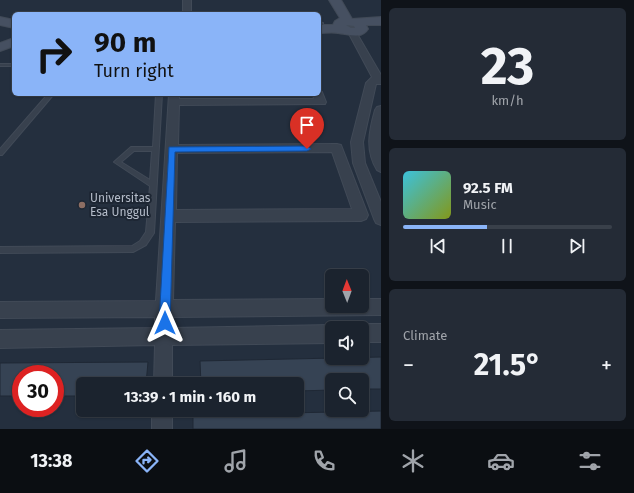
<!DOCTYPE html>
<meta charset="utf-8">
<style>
body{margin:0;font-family:"Fira Sans",sans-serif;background:#242b36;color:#f1f3f6;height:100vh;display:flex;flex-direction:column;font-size:15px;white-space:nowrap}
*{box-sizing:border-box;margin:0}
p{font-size:13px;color:#a0a4aa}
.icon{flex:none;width:22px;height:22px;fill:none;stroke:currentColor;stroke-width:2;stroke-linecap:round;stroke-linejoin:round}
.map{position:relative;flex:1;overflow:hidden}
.panel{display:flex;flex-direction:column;gap:8px;padding:8px;background:#0f1319;width:253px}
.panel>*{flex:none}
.hud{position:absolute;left:12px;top:12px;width:309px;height:84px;border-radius:6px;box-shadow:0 1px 3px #0004,0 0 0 1px #39404a;background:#8ab4f8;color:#111;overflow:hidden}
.needle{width:26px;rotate:359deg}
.fabs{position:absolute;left:325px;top:269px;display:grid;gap:8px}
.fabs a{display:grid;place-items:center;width:44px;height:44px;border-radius:6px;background:#1b232e;box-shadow:0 1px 3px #0004,0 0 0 1px #39404a;font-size:20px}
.speed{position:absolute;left:12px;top:365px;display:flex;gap:8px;font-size:20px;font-weight:700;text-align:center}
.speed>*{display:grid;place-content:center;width:52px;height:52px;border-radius:50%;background:#1b232e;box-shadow:0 1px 3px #0004,0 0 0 1px #39404a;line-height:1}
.speed .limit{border:6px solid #d22;background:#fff;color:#111}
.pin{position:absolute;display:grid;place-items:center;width:34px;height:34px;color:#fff;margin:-41px -17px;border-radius:50% 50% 50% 0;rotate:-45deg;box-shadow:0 0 4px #0007}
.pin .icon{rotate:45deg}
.me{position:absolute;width:44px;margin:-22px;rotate:0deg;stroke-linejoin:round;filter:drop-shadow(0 0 3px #0008)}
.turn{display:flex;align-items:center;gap:14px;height:84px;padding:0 16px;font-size:18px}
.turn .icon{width:52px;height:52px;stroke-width:2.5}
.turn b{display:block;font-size:28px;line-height:34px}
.big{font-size:30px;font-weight:700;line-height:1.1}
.panel .widget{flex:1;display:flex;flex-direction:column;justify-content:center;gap:6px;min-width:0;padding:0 14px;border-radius:6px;background:#242b36}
.panel .dial{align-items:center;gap:0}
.dial b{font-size:52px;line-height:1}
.song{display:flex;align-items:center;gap:12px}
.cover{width:48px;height:48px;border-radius:6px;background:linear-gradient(135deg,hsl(190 70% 55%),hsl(70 70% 35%))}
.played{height:4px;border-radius:2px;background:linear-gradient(90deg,#8ab4f8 40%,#39404a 40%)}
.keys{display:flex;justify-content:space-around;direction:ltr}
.heat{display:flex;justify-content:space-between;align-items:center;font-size:22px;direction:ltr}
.trip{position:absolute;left:76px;top:377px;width:228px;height:40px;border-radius:6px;background:#1b232e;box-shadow:0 1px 3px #0004,0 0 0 1px #39404a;font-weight:700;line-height:40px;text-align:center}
.tab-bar{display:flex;height:64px;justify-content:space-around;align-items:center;background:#0b0e12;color:#a0a4aa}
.tab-bar .icon{width:28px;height:28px}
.tab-bar .selected{color:#8ab4f8}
.tab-bar b{font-size:18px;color:#f1f3f6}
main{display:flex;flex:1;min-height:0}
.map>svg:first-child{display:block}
.building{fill:#364354;stroke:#1f2835}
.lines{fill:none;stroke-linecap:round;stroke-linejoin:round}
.lane-casing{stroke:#414a57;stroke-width:2}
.street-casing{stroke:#414a57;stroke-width:2}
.secondary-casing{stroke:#414a57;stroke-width:2}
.lane{fill:#38414e;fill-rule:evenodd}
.street{fill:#38414e;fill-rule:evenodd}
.secondary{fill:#465061;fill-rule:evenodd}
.route{fill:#1a73e8;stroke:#114b97}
.education-dot{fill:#8d6e63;stroke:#1d2633;stroke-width:1.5}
.labels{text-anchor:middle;stroke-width:4;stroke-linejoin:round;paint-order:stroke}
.poi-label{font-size:12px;fill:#b4bcc9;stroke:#1d2633;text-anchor:start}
</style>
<main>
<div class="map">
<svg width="381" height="429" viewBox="0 0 381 429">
<rect width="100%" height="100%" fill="#242f3e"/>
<path class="building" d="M 381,357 L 381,389 L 362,389 L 362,380 L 332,380 L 332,390 L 297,391 L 297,384 L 201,384 L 200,361 Z
M 148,362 L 146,384 L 83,384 L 83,396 L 55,396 L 55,374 L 21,374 L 21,396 L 0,396 L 0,363 Z
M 381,411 L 381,429 L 193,429 L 193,415 Z"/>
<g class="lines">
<g class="lane-casing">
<path id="lane" d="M 319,22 L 323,23 L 323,25 L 319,25 Z
M 0,64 L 14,64 L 14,66 L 0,66 Z
M 48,94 L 54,94 L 2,155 L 0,155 L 0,149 Z
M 156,94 L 162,94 L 154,233 L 146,245 L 133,252 L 0,253 L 0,247 L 132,246 L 140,241 L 146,232 L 150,186 L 114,162 L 131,147 L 153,147 ZM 134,151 L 152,151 L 150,180 L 121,162 Z"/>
</g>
<g class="street-casing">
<path id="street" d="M 183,0 L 191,0 L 191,14 L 183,14 Z
M 352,29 L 356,32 L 381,75 L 381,84 L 376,84 L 363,142 L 365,163 L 381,202 L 381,225 L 376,223 L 374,219 L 353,163 L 351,142 L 366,83 L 372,77 L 348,32 Z
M 319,91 L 322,92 L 326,102 L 325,104 L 179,105 L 178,145 L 337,144 L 341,145 L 368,215 L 366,219 L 361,221 L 175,222 L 173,300 L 332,299 L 332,306 L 362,306 L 362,299 L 381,299 L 381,315 L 172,317 L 172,328 L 332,325 L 338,328 L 332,328 L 332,343 L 172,345 L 172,384 L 154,384 L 155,345 L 0,348 L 0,330 L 155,328 L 155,317 L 0,318 L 0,302 L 156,301 L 169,94 L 179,94 L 179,99 L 314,99 L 313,94 L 319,94 ZM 332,152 L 352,209 L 176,210 L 177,153 Z
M 381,106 L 381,172 L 377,170 C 365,150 369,131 375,110 L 377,107 Z
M 362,324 L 381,324 L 381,342 L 362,342 L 362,328 L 355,328 Z
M 152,410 L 172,410 L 172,429 L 152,429 Z"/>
</g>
<g class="secondary-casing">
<path id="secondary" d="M 329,0 L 341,0 L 352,19 L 381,17 L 381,25 L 366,25 L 368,29 C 361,40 348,34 338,33 C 332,32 325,33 319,33 L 319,25 L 333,25 L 335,21 L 340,18 ZM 346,25 L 354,26 L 355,28 L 351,28 Z
M 0,17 L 14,20 L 14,28 L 0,25 Z
M 14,38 L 14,46 L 0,51 L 0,43 Z"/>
</g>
<use href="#lane" class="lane"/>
<use href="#street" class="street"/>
<use href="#secondary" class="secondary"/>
</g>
<path class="route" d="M 307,146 L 311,149 L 307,151 L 175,152 L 170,323 L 169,327 L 165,328 L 161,327 L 159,323 L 169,147 Z"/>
<circle class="education-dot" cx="82" cy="205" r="4"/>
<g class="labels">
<g class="poi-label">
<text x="90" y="202">Universitas<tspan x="90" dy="14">Esa Unggul</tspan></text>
</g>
</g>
</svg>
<div class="fabs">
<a><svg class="needle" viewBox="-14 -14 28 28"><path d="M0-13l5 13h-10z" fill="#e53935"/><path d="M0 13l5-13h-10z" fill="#a0a4aa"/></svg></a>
<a><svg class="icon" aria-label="sound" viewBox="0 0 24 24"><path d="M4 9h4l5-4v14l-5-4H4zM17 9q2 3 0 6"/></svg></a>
<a><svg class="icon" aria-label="search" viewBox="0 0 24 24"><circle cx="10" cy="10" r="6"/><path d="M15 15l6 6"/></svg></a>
</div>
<div class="speed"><div class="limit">30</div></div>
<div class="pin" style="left:307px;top:149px;background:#d93025"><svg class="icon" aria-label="arrive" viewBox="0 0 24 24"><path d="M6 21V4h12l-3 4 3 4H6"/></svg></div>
<svg class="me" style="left:165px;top:323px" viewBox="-20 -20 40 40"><path d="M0-17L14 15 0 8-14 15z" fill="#1a73e8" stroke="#fff" stroke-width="4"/></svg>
<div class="trip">13:39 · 1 min · 160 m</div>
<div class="hud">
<div class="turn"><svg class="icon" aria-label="right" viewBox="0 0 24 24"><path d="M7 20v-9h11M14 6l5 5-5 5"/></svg><div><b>90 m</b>Turn right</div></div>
</div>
</div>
<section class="panel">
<div class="widget dial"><b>23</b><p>km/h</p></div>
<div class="widget">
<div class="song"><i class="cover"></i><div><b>92.5 FM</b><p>Music</p></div></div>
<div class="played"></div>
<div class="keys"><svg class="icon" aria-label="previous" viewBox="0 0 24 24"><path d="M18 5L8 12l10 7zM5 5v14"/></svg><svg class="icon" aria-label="pause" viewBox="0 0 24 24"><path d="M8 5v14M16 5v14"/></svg><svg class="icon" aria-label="next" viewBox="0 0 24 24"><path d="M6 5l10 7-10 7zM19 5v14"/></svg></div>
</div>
<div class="widget"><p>Climate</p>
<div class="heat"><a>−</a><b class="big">21.5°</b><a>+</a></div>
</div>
</section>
</main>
<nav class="tab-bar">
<b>13:38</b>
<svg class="icon selected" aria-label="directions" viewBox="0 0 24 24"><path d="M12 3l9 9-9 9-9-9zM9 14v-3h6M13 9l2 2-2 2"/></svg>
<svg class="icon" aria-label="music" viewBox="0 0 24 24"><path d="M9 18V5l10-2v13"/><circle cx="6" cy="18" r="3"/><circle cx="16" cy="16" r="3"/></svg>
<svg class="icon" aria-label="phone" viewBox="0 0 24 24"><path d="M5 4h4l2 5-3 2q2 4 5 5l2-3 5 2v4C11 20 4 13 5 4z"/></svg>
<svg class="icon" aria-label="climate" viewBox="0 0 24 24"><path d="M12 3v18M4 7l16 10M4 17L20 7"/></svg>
<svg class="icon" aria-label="car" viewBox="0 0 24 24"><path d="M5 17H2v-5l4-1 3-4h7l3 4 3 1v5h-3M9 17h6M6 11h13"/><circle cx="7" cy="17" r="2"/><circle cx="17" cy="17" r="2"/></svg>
<svg class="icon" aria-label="filters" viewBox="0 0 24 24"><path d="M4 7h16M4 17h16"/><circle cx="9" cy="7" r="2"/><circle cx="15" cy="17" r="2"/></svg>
</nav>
